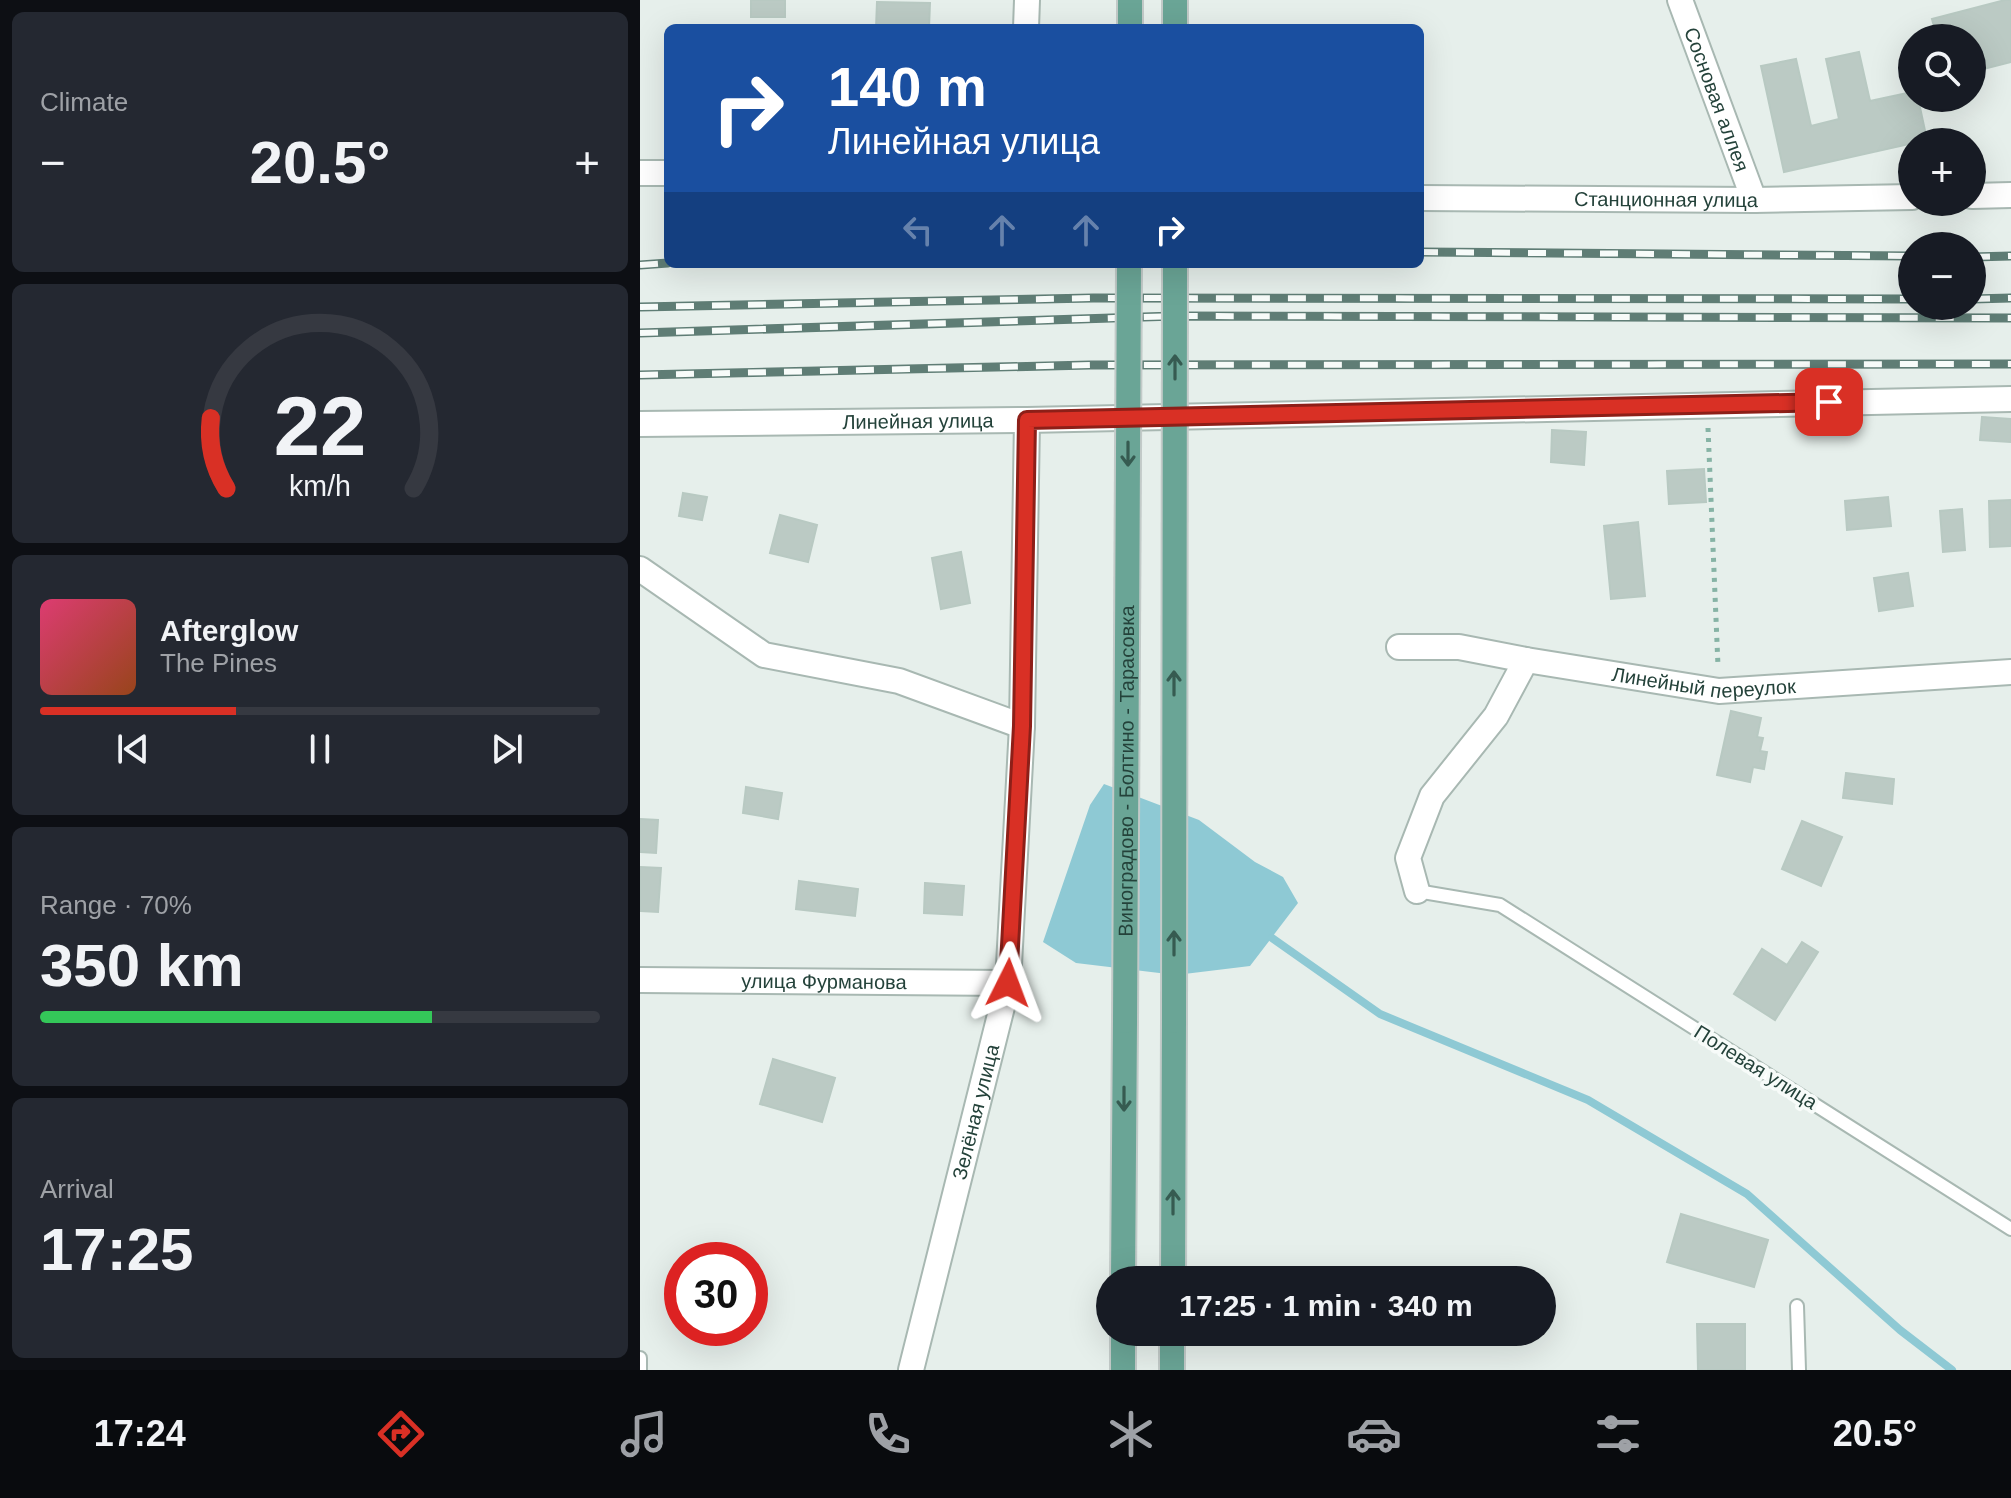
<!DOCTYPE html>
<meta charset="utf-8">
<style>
body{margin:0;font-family:Helvetica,sans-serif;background:#242831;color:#f1f3f6;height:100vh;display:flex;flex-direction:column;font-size:30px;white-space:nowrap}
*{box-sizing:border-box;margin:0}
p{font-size:26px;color:#9ea1a6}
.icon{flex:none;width:44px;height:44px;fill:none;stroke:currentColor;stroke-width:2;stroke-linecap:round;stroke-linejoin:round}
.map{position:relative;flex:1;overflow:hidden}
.sheet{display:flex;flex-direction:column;gap:12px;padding:12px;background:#0d0f14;width:640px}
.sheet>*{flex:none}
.top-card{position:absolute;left:24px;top:24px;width:760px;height:244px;border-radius:12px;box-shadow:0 8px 32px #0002;background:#1a4fa0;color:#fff;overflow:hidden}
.buttons{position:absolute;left:1258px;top:24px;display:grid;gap:16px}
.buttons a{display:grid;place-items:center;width:88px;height:88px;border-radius:50%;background:#171b24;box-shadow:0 8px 32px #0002;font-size:40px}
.speed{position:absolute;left:24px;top:1242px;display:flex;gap:16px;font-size:40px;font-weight:700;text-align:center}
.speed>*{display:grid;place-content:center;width:104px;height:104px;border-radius:50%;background:#171b24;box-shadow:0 8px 32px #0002;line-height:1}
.speed .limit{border:12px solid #d22;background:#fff;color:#111}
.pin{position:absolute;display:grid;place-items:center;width:68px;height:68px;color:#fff;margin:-34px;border-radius:16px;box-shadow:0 4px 12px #0006}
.me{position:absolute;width:88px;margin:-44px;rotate:3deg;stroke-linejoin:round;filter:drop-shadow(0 0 6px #0008)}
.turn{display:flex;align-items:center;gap:28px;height:168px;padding:0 32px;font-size:36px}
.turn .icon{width:104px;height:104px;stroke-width:2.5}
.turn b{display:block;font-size:56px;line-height:68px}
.lanes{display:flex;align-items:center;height:76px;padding:0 32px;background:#0003;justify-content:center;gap:40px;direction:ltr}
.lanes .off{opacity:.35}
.big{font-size:60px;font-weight:600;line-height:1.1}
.sheet .card{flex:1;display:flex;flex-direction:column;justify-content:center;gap:12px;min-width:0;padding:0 28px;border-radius:12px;background:#242831}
.sheet .dial{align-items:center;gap:0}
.dial svg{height:208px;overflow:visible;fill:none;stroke:#363941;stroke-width:7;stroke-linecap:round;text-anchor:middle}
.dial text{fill:#f1f3f6;stroke:none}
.song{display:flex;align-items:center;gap:24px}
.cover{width:96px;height:96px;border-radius:12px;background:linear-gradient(135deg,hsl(340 70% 55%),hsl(20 70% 35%))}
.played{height:8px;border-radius:4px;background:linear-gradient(90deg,#d93025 35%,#363941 35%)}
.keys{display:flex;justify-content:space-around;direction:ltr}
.heat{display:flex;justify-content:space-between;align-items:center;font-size:44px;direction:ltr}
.charge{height:12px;border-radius:6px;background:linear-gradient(90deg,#34c759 70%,#363941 0)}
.trip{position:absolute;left:456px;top:1266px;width:460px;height:80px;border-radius:40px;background:#171b24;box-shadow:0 8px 32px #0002;font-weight:600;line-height:80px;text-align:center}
.tab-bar{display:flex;height:128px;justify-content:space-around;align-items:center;background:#090b0e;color:#9ea1a6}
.tab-bar .icon{width:56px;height:56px}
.tab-bar .active{color:#d93025}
.tab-bar b{font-size:36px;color:#f1f3f6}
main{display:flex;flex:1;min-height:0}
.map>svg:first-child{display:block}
.water{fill:#8ec9d4}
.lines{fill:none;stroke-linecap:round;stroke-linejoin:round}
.stream{stroke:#8ec9d4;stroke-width:8}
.building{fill:#bbcac4;stroke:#b8c9c2;stroke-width:2}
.lane-casing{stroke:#a8b8b2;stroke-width:16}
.street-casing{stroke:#a8b8b2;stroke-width:28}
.primary-casing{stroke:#c2cac8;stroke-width:28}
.path{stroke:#86b3a5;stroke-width:5;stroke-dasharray:4 6;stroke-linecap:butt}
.lane{stroke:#fff;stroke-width:12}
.street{stroke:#fff;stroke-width:24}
.primary{stroke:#6aa596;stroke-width:24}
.rail-casing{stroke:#5f7d75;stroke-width:9}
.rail{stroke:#f7fbf9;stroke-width:6;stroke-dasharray:18;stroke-linecap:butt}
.primary-bridge-casing{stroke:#c2cac8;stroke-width:28;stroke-linecap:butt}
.primary-bridge{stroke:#6aa596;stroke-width:24}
.oneway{stroke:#365b51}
.route-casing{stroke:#8d1f18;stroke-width:20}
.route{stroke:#d93025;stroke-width:14}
.labels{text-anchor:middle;stroke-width:7;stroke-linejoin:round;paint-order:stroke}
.street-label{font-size:20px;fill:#24423a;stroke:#f7fbf9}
</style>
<main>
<section class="sheet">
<div class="card"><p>Climate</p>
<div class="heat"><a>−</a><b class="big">20.5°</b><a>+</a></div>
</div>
<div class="card dial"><svg viewBox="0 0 100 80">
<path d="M14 69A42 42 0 1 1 86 69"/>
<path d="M14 69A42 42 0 0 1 8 42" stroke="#d93025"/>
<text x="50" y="56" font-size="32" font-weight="700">22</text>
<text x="50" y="72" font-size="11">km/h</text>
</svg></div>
<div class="card">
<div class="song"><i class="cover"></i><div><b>Afterglow</b><p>The Pines</p></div></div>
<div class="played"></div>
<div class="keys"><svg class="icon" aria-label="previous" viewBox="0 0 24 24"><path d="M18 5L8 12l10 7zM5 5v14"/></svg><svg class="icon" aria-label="pause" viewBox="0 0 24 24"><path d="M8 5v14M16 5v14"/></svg><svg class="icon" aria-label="next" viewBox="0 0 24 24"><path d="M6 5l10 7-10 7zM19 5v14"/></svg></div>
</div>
<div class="card"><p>Range · 70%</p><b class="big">350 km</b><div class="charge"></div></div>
<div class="card"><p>Arrival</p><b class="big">17:25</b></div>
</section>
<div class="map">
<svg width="1371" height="1370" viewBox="0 0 1371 1370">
<rect width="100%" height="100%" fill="#e6efeb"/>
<path class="water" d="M 464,784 L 559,820 L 615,862 L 643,877 L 658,903 L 610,966 L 536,975 L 436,963 L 403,942 L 450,805 Z"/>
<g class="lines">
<path class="stream" d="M 632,938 L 740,1014 L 948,1100 L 1107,1194 L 1260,1330 L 1312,1370"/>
</g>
<path class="building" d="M 111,0 L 145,0 L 145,17 L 111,17 Z
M 1365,0 L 1371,0 L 1371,62 L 1332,72 L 1332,38 L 1297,38 L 1292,19 Z
M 237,2 L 290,3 L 289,28 L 236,28 Z
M 1219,52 L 1230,101 L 1272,92 L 1272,98 L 1278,98 L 1287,140 L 1144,172 L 1121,66 L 1156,59 L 1171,126 L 1199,119 L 1186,59 Z
M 1342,417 L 1371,419 L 1371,442 L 1340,440 Z
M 912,430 L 946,432 L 944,465 L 911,462 Z
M 1064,469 L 1066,502 L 1029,504 L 1027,471 Z
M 43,493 L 67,497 L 62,520 L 39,516 Z
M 1248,497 L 1251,526 L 1207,530 L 1205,501 Z
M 1371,500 L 1371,546 L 1350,547 L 1349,501 Z
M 1322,509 L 1325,550 L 1303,552 L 1300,511 Z
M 140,515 L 177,525 L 168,562 L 130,553 Z
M 998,522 L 1005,596 L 971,599 L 964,526 Z
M 321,552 L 330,603 L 301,609 L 292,558 Z
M 1268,573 L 1273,606 L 1239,611 L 1234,578 Z
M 1091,711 L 1121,718 L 1117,737 L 1123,738 L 1120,751 L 1127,752 L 1124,769 L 1113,767 L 1110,782 L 1077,775 Z
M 1206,773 L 1254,779 L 1252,804 L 1203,798 Z
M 106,787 L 142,793 L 138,819 L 103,813 Z
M 0,819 L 18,820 L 16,853 L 0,852 Z
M 1162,821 L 1202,837 L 1181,886 L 1142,869 Z
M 0,867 L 21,868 L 18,912 L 0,911 Z
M 159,881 L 218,889 L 215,916 L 156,909 Z
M 285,883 L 324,886 L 322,915 L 284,913 Z
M 1162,942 L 1178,952 L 1135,1020 L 1094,994 L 1122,949 L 1147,965 Z
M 133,1059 L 195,1078 L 182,1122 L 120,1104 Z
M 1041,1214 L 1128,1240 L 1114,1287 L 1027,1262 Z
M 1057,1324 L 1105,1324 L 1105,1370 L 1058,1370 Z"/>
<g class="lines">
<g class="lane-casing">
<path id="lane" d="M 777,891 L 860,905 L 1371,1229
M 1157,1306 L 1159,1370
M 0,1358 L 0,1370"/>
</g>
<g class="street-casing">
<g id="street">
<path id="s1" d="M 1040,0 L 1114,200"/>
<path d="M 386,28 L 387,0"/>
<path d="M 0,173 L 28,173"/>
<path d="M 1332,196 L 1371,195"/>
<path id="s2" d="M 780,198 L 1114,200 L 1272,197"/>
<path id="s3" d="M 0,424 L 387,420 L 1371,399"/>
<path d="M 0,569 L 124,655 L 259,681 L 382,726"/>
<path id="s4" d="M 759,647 L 819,647 L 886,660 L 1079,691 L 1371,672"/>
<path d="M 777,891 L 768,858 L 792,796 L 856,716 L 886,660"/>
<path id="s5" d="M 0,980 L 368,983"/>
<path id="s6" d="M 271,1370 L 368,983 L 382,726 L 387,420"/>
</g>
</g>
<g class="primary-casing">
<path id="primary" d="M 490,28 L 490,0
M 535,28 L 535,0
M 483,1280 L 485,1021
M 533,1280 L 534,1021
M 483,1370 L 483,1332
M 532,1370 L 532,1332"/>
</g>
<path class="path" d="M 1068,428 L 1078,666"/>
<use href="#lane" class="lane"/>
<use href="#street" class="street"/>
<use href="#primary" class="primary"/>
<g class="rail-casing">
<path id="rail" d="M 780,252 L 1272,256
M 1332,257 L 1371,256
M 0,265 L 28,263
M 1332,299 L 1371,298
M 0,307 L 453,298 L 1272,299
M 0,333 L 535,316 L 1371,318
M 0,375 L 450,365 L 1371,364"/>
</g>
<use href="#rail" class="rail"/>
<g class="primary-bridge-casing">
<g id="primary-bridge">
<path id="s7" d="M 485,1021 L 489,264"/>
<path d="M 534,1021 L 535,264"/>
</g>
</g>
<use href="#primary-bridge" class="primary-bridge"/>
</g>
<defs><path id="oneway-shaft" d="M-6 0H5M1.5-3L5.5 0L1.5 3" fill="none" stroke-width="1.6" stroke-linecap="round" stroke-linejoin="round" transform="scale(2)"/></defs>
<g class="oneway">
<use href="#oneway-shaft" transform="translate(535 367) rotate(-90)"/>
<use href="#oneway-shaft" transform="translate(488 454) rotate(90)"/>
<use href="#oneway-shaft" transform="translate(534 683) rotate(-90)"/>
<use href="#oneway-shaft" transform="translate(534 943) rotate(-90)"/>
<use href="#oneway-shaft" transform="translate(484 1099) rotate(90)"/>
<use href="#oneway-shaft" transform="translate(533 1202) rotate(-90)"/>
</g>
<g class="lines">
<g class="route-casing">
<path id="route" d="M 368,983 L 382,726 L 387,420 L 1189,402"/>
</g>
<use href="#route" class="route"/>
</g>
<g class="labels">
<g class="street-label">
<text dy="7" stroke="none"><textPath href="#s1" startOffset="106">Сосновая аллея</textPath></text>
<text dy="7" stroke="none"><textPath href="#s2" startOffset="246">Станционная улица</textPath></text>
<text dy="7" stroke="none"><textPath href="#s3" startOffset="278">Линейная улица</textPath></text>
<text dy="7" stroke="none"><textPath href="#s4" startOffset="308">Линейный переулок</textPath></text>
<text dy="7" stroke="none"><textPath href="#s7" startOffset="250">Виноградово - Болтино - Тарасовка</textPath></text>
<text dy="7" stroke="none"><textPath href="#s5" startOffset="184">улица Фурманова</textPath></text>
<text transform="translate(1116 1067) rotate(32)" y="7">Полевая улица</text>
<text dy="7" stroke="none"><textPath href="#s6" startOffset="266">Зелёная улица</textPath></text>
</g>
</g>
</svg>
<div class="buttons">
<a><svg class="icon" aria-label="search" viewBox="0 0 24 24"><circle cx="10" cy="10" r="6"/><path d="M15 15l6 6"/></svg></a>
<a>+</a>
<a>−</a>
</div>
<div class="speed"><div class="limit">30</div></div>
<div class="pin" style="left:1189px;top:402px;background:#d93025"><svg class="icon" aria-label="arrive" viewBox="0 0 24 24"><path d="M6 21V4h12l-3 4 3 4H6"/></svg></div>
<svg class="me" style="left:368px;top:983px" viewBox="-20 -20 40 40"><path d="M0-17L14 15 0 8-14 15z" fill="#d93025" stroke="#fff" stroke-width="4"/></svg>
<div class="trip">17:25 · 1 min · 340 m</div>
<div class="top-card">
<div class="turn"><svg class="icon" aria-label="right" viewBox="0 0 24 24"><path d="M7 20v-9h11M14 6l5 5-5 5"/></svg><div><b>140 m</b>Линейная улица</div></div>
<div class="lanes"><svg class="icon off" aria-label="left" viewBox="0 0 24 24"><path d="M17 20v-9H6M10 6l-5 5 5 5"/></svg><svg class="icon off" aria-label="ahead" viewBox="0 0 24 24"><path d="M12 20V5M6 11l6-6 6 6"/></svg><svg class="icon off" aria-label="ahead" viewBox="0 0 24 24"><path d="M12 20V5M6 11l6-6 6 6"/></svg><svg class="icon" aria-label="right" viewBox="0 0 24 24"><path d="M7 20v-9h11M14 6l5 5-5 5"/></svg></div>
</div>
</div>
</main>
<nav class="tab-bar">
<b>17:24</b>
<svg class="icon active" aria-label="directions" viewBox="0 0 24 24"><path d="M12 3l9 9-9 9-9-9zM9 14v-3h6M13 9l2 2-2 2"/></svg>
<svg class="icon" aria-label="music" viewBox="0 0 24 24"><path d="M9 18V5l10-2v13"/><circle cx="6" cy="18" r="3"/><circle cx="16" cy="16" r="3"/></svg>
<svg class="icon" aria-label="phone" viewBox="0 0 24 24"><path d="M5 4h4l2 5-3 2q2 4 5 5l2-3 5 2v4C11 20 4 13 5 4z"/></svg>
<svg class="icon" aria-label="climate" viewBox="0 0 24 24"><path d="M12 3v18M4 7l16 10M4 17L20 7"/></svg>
<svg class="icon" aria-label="car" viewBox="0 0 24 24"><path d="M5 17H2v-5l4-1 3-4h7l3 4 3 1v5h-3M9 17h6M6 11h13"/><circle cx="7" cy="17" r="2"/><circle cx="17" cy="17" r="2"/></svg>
<svg class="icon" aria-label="filters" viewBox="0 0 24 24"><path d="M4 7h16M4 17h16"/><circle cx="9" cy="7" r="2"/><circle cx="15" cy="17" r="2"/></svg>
<b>20.5°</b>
</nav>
